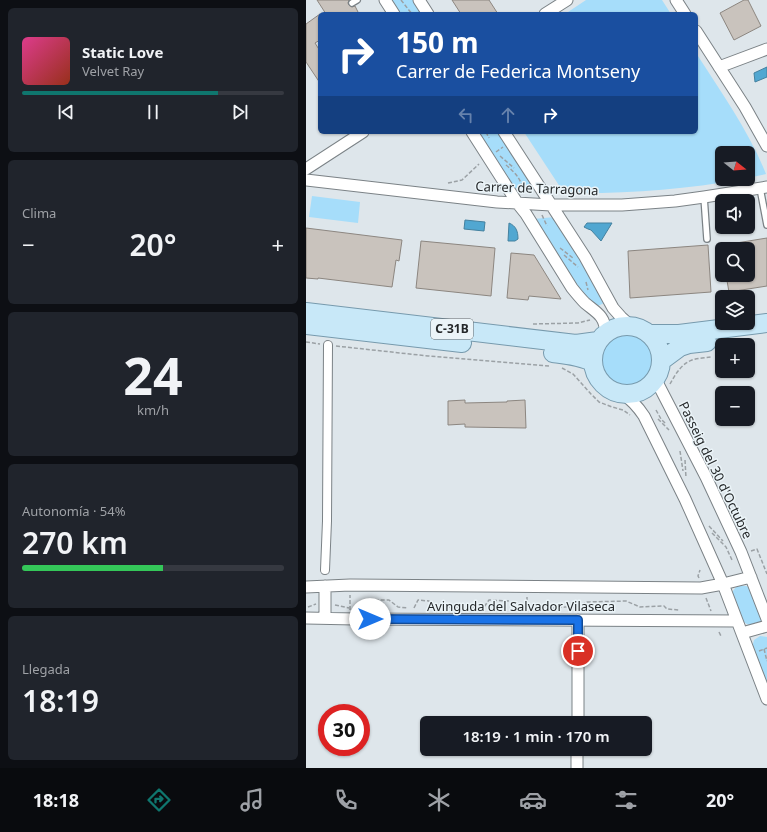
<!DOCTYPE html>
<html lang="es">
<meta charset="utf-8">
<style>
body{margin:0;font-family:"Noto Sans",sans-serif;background:#20242c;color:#f1f3f6;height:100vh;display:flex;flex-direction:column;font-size:15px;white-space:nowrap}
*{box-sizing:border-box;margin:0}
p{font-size:13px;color:#9ea1a6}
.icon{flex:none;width:22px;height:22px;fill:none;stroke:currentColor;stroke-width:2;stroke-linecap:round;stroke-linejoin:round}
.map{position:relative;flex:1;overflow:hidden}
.sheet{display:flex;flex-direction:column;gap:8px;padding:8px;background:#0d0f14;width:306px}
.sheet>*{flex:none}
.banner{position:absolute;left:12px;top:12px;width:380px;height:122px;border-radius:6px;box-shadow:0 1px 3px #0004;background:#1a4fa0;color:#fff;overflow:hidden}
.needle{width:26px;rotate:107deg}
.tools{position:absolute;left:409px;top:146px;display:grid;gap:8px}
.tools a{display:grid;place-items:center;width:40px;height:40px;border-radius:6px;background:#171b24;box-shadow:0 1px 3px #0004;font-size:20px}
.speed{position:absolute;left:12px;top:704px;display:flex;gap:8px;font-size:20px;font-weight:700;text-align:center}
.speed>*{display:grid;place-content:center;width:52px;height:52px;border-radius:50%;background:#171b24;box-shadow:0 1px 3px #0004;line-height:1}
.speed .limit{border:6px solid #d22;background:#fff;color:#111}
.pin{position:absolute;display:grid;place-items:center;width:34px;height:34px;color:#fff;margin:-17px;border:2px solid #fff;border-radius:50%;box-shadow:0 1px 4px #0007}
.me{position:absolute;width:44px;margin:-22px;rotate:90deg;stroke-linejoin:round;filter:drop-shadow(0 0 3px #0008)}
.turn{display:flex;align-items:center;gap:14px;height:84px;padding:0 12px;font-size:18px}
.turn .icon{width:52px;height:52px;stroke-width:2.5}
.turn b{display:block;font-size:28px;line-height:34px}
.lanes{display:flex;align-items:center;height:38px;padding:0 12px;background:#0003;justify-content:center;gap:20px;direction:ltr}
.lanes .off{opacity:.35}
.big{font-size:30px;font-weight:600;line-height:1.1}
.sheet .card{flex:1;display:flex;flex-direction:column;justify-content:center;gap:6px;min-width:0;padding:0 14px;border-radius:6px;background:#20242c}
.sheet .dial{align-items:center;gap:0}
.dial b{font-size:52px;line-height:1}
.song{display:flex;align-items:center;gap:12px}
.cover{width:48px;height:48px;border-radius:6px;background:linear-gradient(135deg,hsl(330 70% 55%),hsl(10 70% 35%))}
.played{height:4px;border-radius:2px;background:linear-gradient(90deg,#0f766e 75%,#363941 75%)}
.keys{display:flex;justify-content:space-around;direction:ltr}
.heat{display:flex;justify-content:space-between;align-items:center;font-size:22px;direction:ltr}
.charge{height:6px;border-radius:3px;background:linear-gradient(90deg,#34c759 54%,#363941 0)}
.trip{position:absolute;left:114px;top:716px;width:232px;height:40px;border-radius:6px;background:#171b24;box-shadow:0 1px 3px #0004;font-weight:600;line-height:40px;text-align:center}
.tabs{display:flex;height:64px;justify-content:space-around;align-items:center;background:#090b0e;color:#9ea1a6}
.tabs .icon{width:28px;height:28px}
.tabs .active{color:#0f766e}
.tabs b{font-size:18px;color:#f1f3f6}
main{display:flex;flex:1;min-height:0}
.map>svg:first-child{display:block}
.green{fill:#a6ddfa}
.water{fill:#51a7d1;stroke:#44819f}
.building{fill:#c9c3bd;stroke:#8c8680}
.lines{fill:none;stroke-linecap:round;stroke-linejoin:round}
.service-casing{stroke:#7b8286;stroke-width:8}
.pedestrian-casing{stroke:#7b8286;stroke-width:10}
.minor-casing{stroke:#7b8286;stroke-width:13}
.primary-casing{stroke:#779aad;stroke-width:20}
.path{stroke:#9ba1a5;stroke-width:1.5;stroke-dasharray:4 2;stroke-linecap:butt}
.service{stroke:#fff;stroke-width:5.5}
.pedestrian{stroke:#fff;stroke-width:8}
.minor{stroke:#fff;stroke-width:11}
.primary{stroke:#c8e8f8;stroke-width:18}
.route-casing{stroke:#114b97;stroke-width:10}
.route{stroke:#1a73e8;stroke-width:7}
.labels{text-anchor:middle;stroke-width:3;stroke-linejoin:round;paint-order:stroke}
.shield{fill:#ebf4f8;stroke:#606568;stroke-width:1}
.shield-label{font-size:12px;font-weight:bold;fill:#25282a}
.street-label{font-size:13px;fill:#25282a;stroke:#ebf4f8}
</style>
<main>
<section class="sheet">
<div class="card">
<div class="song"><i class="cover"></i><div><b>Static Love</b><p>Velvet Ray</p></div></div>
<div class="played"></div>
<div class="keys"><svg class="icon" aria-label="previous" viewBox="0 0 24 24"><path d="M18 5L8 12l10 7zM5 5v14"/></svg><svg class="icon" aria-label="pause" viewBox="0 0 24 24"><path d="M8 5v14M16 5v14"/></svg><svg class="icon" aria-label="next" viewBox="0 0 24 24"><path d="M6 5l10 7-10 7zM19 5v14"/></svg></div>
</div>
<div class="card"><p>Clima</p>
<div class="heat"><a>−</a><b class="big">20°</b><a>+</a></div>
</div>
<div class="card dial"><b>24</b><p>km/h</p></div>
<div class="card"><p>Autonomía · 54%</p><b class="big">270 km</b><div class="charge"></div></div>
<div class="card"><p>Llegada</p><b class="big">18:19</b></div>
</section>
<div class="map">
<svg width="461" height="768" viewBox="0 0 461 768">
<rect width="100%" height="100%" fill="#dee6eb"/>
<path class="green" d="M 82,0 L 108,0 L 117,14 L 91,14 Z
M 280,0 L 356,0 L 365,14 L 259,14 Z
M 390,53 C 415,92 443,131 460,174 L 442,178 L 442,153 L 416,153 L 416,179 L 436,179 C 377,190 318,194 258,193 L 218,132 L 390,132 Z
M 170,132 L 195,132 L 231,188 L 207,188 Z
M 6,196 L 54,202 L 52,223 L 3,217 Z
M 249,217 L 300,302 C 291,307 289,307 281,301 L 227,219 Z
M296 359a26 26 0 1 1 52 0a26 26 0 1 1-52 0Z
M 435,586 L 440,586 L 445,588 L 457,617 L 455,623 L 445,626 L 441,624 L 436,621 L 426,597 L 427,591 L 430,587 Z
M 454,636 L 461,637 L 461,688 L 446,648 L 448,640 Z"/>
<path class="water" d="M 461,67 L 461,77 L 449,82 L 448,73 Z
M 159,220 L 179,222 L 178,231 L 158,229 Z
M 203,223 C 210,226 212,231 212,239 L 209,241 L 202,241 Z
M 281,223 L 306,223 L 295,241 L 285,230 L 282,229 L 278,227 Z"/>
<path class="building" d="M 11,0 L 43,0 L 42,3 L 43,5 L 46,7 L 49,6 L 53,14 L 20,14 Z
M 146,0 L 183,0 L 192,14 L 155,14 Z
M 438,0 L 442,0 L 455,26 L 428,40 L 414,13 Z
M 14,14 L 14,40 L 9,43 L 14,51 L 14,83 L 0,62 L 0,24 Z
M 0,228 L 96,240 L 93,261 L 90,260 L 86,287 L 12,278 L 12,279 L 0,278 Z
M 461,238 L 461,286 L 423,292 L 420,275 L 442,275 L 442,249 L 418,249 L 418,245 Z
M 115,241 L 189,248 L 185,296 L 110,288 Z
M 402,245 L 405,292 L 324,298 L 322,251 Z
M 205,253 L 228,255 L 255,299 L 223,296 L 222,300 L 201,298 Z
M 159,400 L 159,403 L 201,402 L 201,401 L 219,400 L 220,428 L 159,427 L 159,424 L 142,425 L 142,401 Z"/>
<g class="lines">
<g class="service-casing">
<path id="service" d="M 46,3 L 51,0
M 454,188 L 461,225
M 398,197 L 401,239"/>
</g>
<g class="pedestrian-casing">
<path id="pedestrian" d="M 19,570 L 21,521 L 22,345"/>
</g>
<g class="minor-casing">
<path id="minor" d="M 79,0 L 88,14
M 113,0 L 122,14
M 370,0 L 379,14
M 239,14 L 261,0
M 390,31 L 439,107 L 461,146
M 413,67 L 461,49
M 166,132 L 212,204 L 220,214 L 266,288 C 270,293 274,298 279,303 C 291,313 298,315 300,332
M 198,132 L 279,257 L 307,308 L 315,317 L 325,326
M 0,169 L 57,132
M 0,180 L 191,202 L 245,205 L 316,205 L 369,201 L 398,197 L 461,187
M 351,375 L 352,384 L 400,477 L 435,552 L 461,619
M 317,394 C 326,400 332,407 338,416 L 379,499 L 417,584 L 461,699
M 0,587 L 44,585 L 395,588 L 417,584 L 445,577
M 0,618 L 49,619 L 431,621
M 19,618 L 19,586
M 436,633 L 461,626
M 272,723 L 272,620
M 271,768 L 271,749"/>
</g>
<g class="primary-casing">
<path id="primary" d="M 0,312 L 270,344 L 292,341
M 0,325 L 156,343
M287 360a34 34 0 1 1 68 0a34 34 0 1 1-68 0Z
M 343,334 L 373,334 L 461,323
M 247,353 C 262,355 273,356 287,362
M 355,361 L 374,347 L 383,344 L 401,342"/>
</g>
<path class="path" d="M 95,0 L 106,14
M 180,132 L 183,138
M 190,152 L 197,147
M 194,156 L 208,168
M 200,165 C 212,175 214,179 219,193
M 142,183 L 156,180 L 173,164
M 236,215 L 241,226
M 254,248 L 267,258
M 258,255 L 272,267
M 280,282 L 282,290
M 227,324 L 272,323 L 284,320
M 0,342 L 14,344
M 30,346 L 122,356 L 243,366
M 256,368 L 267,374 L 285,394 L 293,402 L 306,407 L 317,410 L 324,415
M 364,384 C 369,375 375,364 386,360 C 392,358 399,358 405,357
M 350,410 L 355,419 L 360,424
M 352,419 L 363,430
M 374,451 L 377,471
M 379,460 L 380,478
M 403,526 L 417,541
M 406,533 L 420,547 L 426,560 L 426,559
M 445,551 L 451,549 L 461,574
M 393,578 L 392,576 L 394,570
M 400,598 L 405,611
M 29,605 L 43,608
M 2,607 L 10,604
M 221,607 L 221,597
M 60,608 L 68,600 L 83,600 L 92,607 L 102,608
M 108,608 L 112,600 L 123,601 L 127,606 C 145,608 161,608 178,607 L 183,600 L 203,601 L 216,606 L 240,609 L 259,607 L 273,606 L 281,602 L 320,601 L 334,607 L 358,606 L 361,609 L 373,610
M 44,610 L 44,595
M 413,632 L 415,636
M 458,649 L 461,661
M 453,651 L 461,648"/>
<use href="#service" class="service"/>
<use href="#pedestrian" class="pedestrian"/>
<use href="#minor" class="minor"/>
<use href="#primary" class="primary"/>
</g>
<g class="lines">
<g class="route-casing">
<path id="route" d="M 64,619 L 272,620 L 272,651"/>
</g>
<use href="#route" class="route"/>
</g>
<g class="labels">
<rect class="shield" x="125" y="319" width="42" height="20" rx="3"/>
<g class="shield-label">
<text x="146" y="333">C-31B</text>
</g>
<g class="street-label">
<text transform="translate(231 188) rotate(2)" y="5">Carrer de Tarragona</text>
<text transform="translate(410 470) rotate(64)" y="5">Passeig del 30 d'Octubre</text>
<text x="215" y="611">Avinguda del Salvador Vilaseca</text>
</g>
</g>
</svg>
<div class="tools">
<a><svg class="needle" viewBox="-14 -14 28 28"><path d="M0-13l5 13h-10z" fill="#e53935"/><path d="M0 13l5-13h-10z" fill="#9ea1a6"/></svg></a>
<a><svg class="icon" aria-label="sound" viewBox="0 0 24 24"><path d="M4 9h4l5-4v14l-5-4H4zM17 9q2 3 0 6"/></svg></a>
<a><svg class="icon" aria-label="search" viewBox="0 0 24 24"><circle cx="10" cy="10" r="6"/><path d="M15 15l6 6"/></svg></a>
<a><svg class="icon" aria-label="layers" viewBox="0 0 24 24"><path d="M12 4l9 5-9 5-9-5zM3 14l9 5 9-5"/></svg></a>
<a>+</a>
<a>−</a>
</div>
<div class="speed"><div class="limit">30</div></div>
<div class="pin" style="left:272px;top:651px;background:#d93025"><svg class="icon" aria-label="arrive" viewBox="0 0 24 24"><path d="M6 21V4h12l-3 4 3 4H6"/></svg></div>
<svg class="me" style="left:64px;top:619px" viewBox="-20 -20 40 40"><circle r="19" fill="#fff"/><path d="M0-13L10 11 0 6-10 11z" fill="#1a73e8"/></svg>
<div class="trip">18:19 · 1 min · 170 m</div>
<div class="banner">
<div class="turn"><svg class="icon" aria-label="right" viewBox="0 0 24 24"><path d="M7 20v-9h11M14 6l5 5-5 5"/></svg><div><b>150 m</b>Carrer de Federica Montseny</div></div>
<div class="lanes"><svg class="icon off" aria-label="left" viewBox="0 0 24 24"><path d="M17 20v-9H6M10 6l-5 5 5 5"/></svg><svg class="icon off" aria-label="ahead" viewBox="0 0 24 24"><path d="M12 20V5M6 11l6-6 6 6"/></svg><svg class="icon" aria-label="right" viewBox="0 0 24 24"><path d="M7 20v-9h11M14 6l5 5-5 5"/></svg></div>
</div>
</div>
</main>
<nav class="tabs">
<b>18:18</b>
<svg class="icon active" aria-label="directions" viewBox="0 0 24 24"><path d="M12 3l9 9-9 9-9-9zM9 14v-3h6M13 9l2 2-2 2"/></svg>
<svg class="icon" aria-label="music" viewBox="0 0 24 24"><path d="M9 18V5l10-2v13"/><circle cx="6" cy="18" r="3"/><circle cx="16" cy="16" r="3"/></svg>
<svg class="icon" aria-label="phone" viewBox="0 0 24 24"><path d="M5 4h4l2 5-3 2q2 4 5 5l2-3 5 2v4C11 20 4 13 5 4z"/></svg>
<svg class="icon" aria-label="climate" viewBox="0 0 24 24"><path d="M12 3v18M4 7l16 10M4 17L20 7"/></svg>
<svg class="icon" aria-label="car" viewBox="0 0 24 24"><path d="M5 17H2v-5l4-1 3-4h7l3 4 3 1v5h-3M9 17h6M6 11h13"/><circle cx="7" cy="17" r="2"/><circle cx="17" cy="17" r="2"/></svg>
<svg class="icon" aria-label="filters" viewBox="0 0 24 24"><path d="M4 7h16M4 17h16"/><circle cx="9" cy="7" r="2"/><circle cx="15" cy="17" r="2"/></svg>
<b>20°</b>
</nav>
